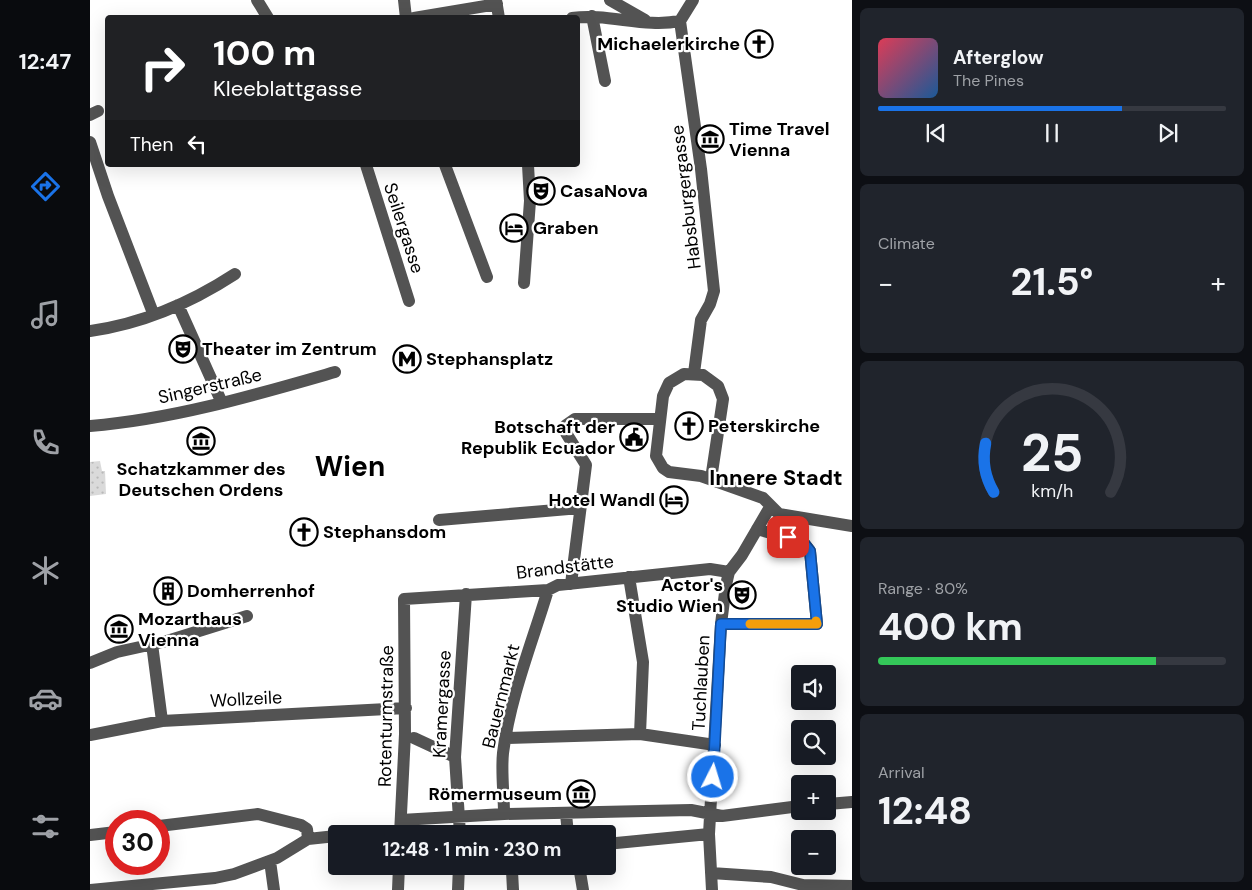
<!DOCTYPE html>
<meta charset="utf-8">
<style>
body{margin:0;font-family:"DM Sans",sans-serif;background:#20242c;color:#f1f3f6;height:100vh;display:flex;flex-direction:column;font-size:19px;white-space:nowrap}
*{box-sizing:border-box;margin:0}
p{font-size:16px;color:#9ea1a6}
.icon{flex:none;width:28px;height:28px;fill:none;stroke:currentColor;stroke-width:2;stroke-linecap:round;stroke-linejoin:round}
.map{position:relative;flex:1;overflow:hidden}
.drawer{display:flex;flex-direction:column;gap:8px;padding:8px;background:#0d0f14;width:400px}
.drawer>*{flex:none}
.hud{position:absolute;left:15px;top:15px;width:475px;height:152px;border-radius:5px;box-shadow:0 5px 20px #0002;background:#202124;color:#fff;overflow:hidden}
.controls{position:absolute;left:701px;top:665px;display:grid;gap:10px}
.controls a{display:grid;place-items:center;width:45px;height:45px;border-radius:5px;background:#171b24;box-shadow:0 5px 20px #0002;font-size:25px}
.speed{position:absolute;left:15px;top:810px;display:flex;gap:10px;font-size:25px;font-weight:700;text-align:center}
.speed>*{display:grid;place-content:center;width:65px;height:65px;border-radius:50%;background:#171b24;box-shadow:0 5px 20px #0002;line-height:1}
.speed .limit{border:8px solid #d22;background:#fff;color:#111}
.pin{position:absolute;display:grid;place-items:center;width:42px;height:42px;color:#fff;margin:-21px;border-radius:10px;box-shadow:0 2px 8px #0006}
.me{position:absolute;width:55px;margin:-28px;rotate:5deg;stroke-linejoin:round;filter:drop-shadow(0 0 4px #0008)}
.turn{display:flex;align-items:center;gap:18px;height:105px;padding:0 25px;font-size:22px}
.turn .icon{width:65px;height:65px;stroke-width:2.5}
.turn b{display:block;font-size:35px;line-height:42px}
.then{display:flex;align-items:center;height:48px;padding:0 25px;background:#0003;gap:10px;font-size:19px}
.big{font-size:38px;font-weight:700;line-height:1.1}
.drawer .tile{flex:1;display:flex;flex-direction:column;justify-content:center;gap:8px;min-width:0;padding:0 18px;border-radius:8px;background:#20242c}
.drawer .dial{align-items:center;gap:0}
.dial svg{height:130px;overflow:visible;fill:none;stroke:#363941;stroke-width:7;stroke-linecap:round;text-anchor:middle}
.dial text{fill:#f1f3f6;stroke:none}
.song{display:flex;align-items:center;gap:15px}
.cover{width:60px;height:60px;border-radius:8px;background:linear-gradient(135deg,hsl(350 70% 55%),hsl(210 70% 35%))}
.played{height:5px;border-radius:2px;background:linear-gradient(90deg,#1a73e8 70%,#363941 70%)}
.keys{display:flex;justify-content:space-around;direction:ltr}
.heat{display:flex;justify-content:space-between;align-items:center;font-size:28px;direction:ltr}
.charge{height:8px;border-radius:4px;background:linear-gradient(90deg,#34c759 80%,#363941 0)}
.trip{position:absolute;left:238px;top:825px;width:288px;height:50px;border-radius:5px;background:#171b24;box-shadow:0 5px 20px #0002;font-weight:700;line-height:50px;text-align:center}
main{display:flex;flex:1;min-height:0}
.dock{display:flex;flex-direction:column;width:90px;justify-content:space-around;align-items:center;background:#090b0e;color:#9ea1a6}
.dock .icon{width:35px;height:35px}
.dock .selected{color:#1a73e8}
.dock b{font-size:22px;color:#f1f3f6}
.map>svg:first-child{display:block}
.green{fill:url(#green-dots)}
.lines{fill:none;stroke-linecap:round;stroke-linejoin:round}
.minor{stroke:#535353;stroke-width:12}
.route-casing{stroke:#114b97;stroke-width:12}
.route{stroke:#1a73e8;stroke-width:9}
.slow{stroke:#f59e0b;stroke-width:9}
.labels{text-anchor:middle;stroke-width:4.5;stroke-linejoin:round;paint-order:stroke}
.poi-label{font-size:18px;font-weight:bold;fill:#000;stroke:#fff;text-anchor:start}
.street-label{font-size:18px;fill:#000;stroke:#fff}
.district-label{font-size:22px;font-weight:bold;fill:#000;stroke:#fff}
.town-label{font-size:28px;font-weight:bold;fill:#000;stroke:#fff}
</style>
<main>
<nav class="dock">
<b>12:47</b>
<svg class="icon selected" aria-label="directions" viewBox="0 0 24 24"><path d="M12 3l9 9-9 9-9-9zM9 14v-3h6M13 9l2 2-2 2"/></svg>
<svg class="icon" aria-label="music" viewBox="0 0 24 24"><path d="M9 18V5l10-2v13"/><circle cx="6" cy="18" r="3"/><circle cx="16" cy="16" r="3"/></svg>
<svg class="icon" aria-label="phone" viewBox="0 0 24 24"><path d="M5 4h4l2 5-3 2q2 4 5 5l2-3 5 2v4C11 20 4 13 5 4z"/></svg>
<svg class="icon" aria-label="climate" viewBox="0 0 24 24"><path d="M12 3v18M4 7l16 10M4 17L20 7"/></svg>
<svg class="icon" aria-label="car" viewBox="0 0 24 24"><path d="M5 17H2v-5l4-1 3-4h7l3 4 3 1v5h-3M9 17h6M6 11h13"/><circle cx="7" cy="17" r="2"/><circle cx="17" cy="17" r="2"/></svg>
<svg class="icon" aria-label="filters" viewBox="0 0 24 24"><path d="M4 7h16M4 17h16"/><circle cx="9" cy="7" r="2"/><circle cx="15" cy="17" r="2"/></svg>
</nav>
<div class="map">
<svg width="762" height="890" viewBox="0 0 762 890">
<defs>
<pattern id="green-dots" width="8" height="8" patternUnits="userSpaceOnUse" patternTransform="scale(1.25)"><rect width="8" height="8" fill="#dadada"/><path d="M2 2h.1M6 6h.1" fill="none" stroke="#b9b9b9" stroke-width="1.8" stroke-linecap="round"/></pattern>
</defs>
<rect width="100%" height="100%" fill="#fff"/>
<path class="green" d="M 10,461 L 12,471 L 15,471 L 16,494 L 0,496 L 0,462 Z"/>
<g class="lines">
<path class="minor" d="M 167,0 L 178,18
M 314,0 L 316,18
M 406,0 L 409,18
M 520,0 L 555,20
M 603,0 L 590,21 L 611,169 L 624,291 L 620,304 L 611,320 L 604,373
M 502,16 L 515,81
M 324,18 L 407,4
M 482,18 C 518,13 554,28 590,21
M 0,115 L 8,111
M 0,142 L 18,196 L 63,313
M 276,165 L 319,301
M 355,165 L 397,277
M 434,283 L 440,201 L 438,165
M 88,305 L 132,403
M 0,331 C 51,324 102,302 145,274
M 0,426 C 84,419 165,395 245,372
M 621,479 L 633,399 L 628,386 L 613,375 L 594,374 L 579,383 L 573,396 L 566,456 L 573,468 L 579,472 L 611,476 L 673,498 L 689,514 L 762,526
M 349,520 L 490,508
M 539,577 L 553,662 L 550,734
M 481,584 L 496,465 L 476,433 L 475,426 L 485,419 L 570,419
M 631,624 L 727,624 L 720,551 L 713,542 L 667,529
M 62,644 L 72,721
M 0,663 L 27,652 L 77,641 L 157,616
M 0,735 L 72,721 L 316,708
M 324,738 L 365,757
M 416,738 L 550,734 L 625,745
M 738,804 L 762,802
M 414,814 C 414,794 411,772 413,753 C 420,697 442,643 458,590
M 476,814 L 478,834
M 311,820 L 414,814 L 601,810 L 632,816 L 710,806
M 69,826 L 168,814 L 211,825 L 217,829 L 218,839
M 310,834 L 315,734 L 314,599 L 458,590 L 468,585 L 620,569 L 639,572
M 370,834 L 365,757 L 376,594
M 0,835 L 26,832
M 516,844 L 619,834
M 180,861 L 184,890
M 489,866 L 493,890
M 422,871 L 423,890
M 621,873 L 681,877 L 713,885 L 762,886
M 0,890 L 125,878 L 144,874 L 187,858 L 218,839 L 246,836
M 308,890 L 309,866
M 368,890 L 369,866
M 622,890 L 619,834 L 631,624 L 636,585 L 639,572 L 652,555 L 680,507"/>
</g>
<g class="lines">
<g class="route-casing">
<path id="route" d="M 623,777 L 631,624 L 727,624 L 720,551 L 713,542 L 698,537"/>
</g>
<use href="#route" class="route"/>
<path class="slow" d="M 660,624 L 727,624 L 726,621"/>
</g>
<defs>
<g id="church-ring" transform="scale(1.4375)"><circle r="9.5" fill="#fff" stroke="#000" stroke-width="1.5"/><path d="M-1.2-6h2.4v3.5h3.3v2.4h-3.3V6h-2.4V-.1h-3.3v-2.4h3.3Z" fill="#000"/></g>
<g id="museum-ring" transform="scale(1.4375)"><circle r="9.5" fill="#fff" stroke="#000" stroke-width="1.5"/><path d="M0-6L6-3V-2H-6V-3ZM-5-1h2V3h-2ZM-1-1h2V3h-2ZM3-1h2V3H3ZM-6 4H6V6H-6Z" fill="#000"/></g>
<g id="theatre-ring" transform="scale(1.4375)"><circle r="9.5" fill="#fff" stroke="#000" stroke-width="1.5"/><path d="M-5-5.5Q0-4 5-5.5V0Q5 5 0 6Q-5 5-5 0ZM-3.3-2.5H-1v1.5H-3.3ZM1-2.5H3.3v1.5H1ZM-2.8 1Q0 5.5 2.8 1Z" fill="#000"/></g>
<g id="hotel-ring" transform="scale(1.4375)"><circle r="9.5" fill="#fff" stroke="#000" stroke-width="1.5"/><path d="M-6-4.5h1.5V1H6V5H4.5V3h-9V5H-6ZM-4 0a1.8 1.8 0 1 1 3.6 0ZM.5 0V-2.5h3Q6-2.5 6 0Z" fill="#000"/></g>
<g id="metro-ring" transform="scale(1.4375)"><circle r="9.5" fill="#fff" stroke="#000" stroke-width="1.5"/><path d="M-5.5 5V-5H-3L0 0L3-5H5.5V5H3V-.5L0 4L-3-.5V5Z" fill="#000"/></g>
<g id="civic-ring" transform="scale(1.4375)"><circle r="9.5" fill="#fff" stroke="#000" stroke-width="1.5"/><path d="M-.6-6.5H3V-4.5H.6V-3L4-1V1h2V6H-6V1h2V-1L-.6-3ZM-1.2 2.5V6h2.4V2.5Z" fill="#000"/></g>
<g id="building-ring" transform="scale(1.4375)"><circle r="9.5" fill="#fff" stroke="#000" stroke-width="1.5"/><path d="M-4-6H4V6H1V3H-1V6H-4ZM-2.5-4.3h1.7v1.8h-1.7ZM.8-4.3h1.7v1.8H.8ZM-2.5-1h1.7V.8h-1.7ZM.8-1h1.7V.8H.8Z" fill="#000"/></g>
</defs>
<g fill-rule="evenodd">
<use href="#church-ring" x="669" y="44"/>
<use href="#museum-ring" x="620" y="139"/>
<use href="#theatre-ring" x="451" y="191"/>
<use href="#hotel-ring" x="424" y="228"/>
<use href="#theatre-ring" x="93" y="349"/>
<use href="#metro-ring" x="317" y="359"/>
<use href="#church-ring" x="599" y="426"/>
<use href="#civic-ring" x="544" y="437"/>
<use href="#museum-ring" x="111" y="441"/>
<use href="#hotel-ring" x="584" y="500"/>
<use href="#church-ring" x="214" y="532"/>
<use href="#building-ring" x="78" y="591"/>
<use href="#theatre-ring" x="652" y="595"/>
<use href="#museum-ring" x="29" y="629"/>
<use href="#museum-ring" x="491" y="794"/>
</g>
<g class="labels">
<g class="poi-label">
<text x="650" y="50" text-anchor="end">Michaelerkirche</text>
<text x="639" y="135">Time Travel<tspan x="639" dy="21">Vienna</tspan></text>
<text x="470" y="197">CasaNova</text>
<text x="443" y="234">Graben</text>
<text x="112" y="355">Theater im Zentrum</text>
<text x="336" y="365">Stephansplatz</text>
<text x="618" y="432">Peterskirche</text>
<text x="525" y="433" text-anchor="end">Botschaft der<tspan x="525" dy="21">Republik Ecuador</tspan></text>
<text x="111" y="475" text-anchor="middle">Schatzkammer des<tspan x="111" dy="21">Deutschen Ordens</tspan></text>
<text x="565" y="506" text-anchor="end">Hotel Wandl</text>
<text x="233" y="538">Stephansdom</text>
<text x="633" y="591" text-anchor="end">Actor's<tspan x="633" dy="21">Studio Wien</tspan></text>
<text x="97" y="597">Domherrenhof</text>
<text x="48" y="625">Mozarthaus<tspan x="48" dy="21">Vienna</tspan></text>
<text x="472" y="800" text-anchor="end">Römermuseum</text>
</g>
<g class="street-label">
<text transform="translate(596 197) rotate(-97)" y="6">Habsburgergasse</text>
<text transform="translate(314 228) rotate(72)" y="6">Seilergasse</text>
<text transform="translate(120 386) rotate(-13)" y="6">Singerstraße</text>
<text transform="translate(475 567) rotate(-7)" y="6">Brandstätte</text>
<text transform="translate(611 683) rotate(-87)" y="6">Tuchlauben</text>
<text transform="translate(411 696) rotate(-76)" y="6">Bauernmarkt</text>
<text transform="translate(156 699) rotate(-3)" y="6">Wollzeile</text>
<text transform="translate(352 704) rotate(-87)" y="6">Kramergasse</text>
<text transform="translate(296 716) rotate(-89)" y="6">Rotenturmstraße</text>
</g>
<g class="district-label">
<text x="686" y="485">Innere Stadt</text>
</g>
<g class="town-label">
<text x="260" y="476">Wien</text>
</g>
</g>
</svg>
<div class="controls">
<a><svg class="icon" aria-label="sound" viewBox="0 0 24 24"><path d="M4 9h4l5-4v14l-5-4H4zM17 9q2 3 0 6"/></svg></a>
<a><svg class="icon" aria-label="search" viewBox="0 0 24 24"><circle cx="10" cy="10" r="6"/><path d="M15 15l6 6"/></svg></a>
<a>+</a>
<a>−</a>
</div>
<div class="speed"><div class="limit">30</div></div>
<div class="pin" style="left:698px;top:537px;background:#d93025"><svg class="icon" aria-label="arrive" viewBox="0 0 24 24"><path d="M6 21V4h12l-3 4 3 4H6"/></svg></div>
<svg class="me" style="left:623px;top:777px" viewBox="-20 -20 40 40"><circle r="17" fill="#1a73e8" stroke="#fff" stroke-width="3"/><path d="M0-11L8 9 0 5-8 9z" fill="#fff"/></svg>
<div class="trip">12:48 · 1 min · 230 m</div>
<div class="hud">
<div class="turn"><svg class="icon" aria-label="right" viewBox="0 0 24 24"><path d="M7 20v-9h11M14 6l5 5-5 5"/></svg><div><b>100 m</b>Kleeblattgasse</div></div>
<div class="then">Then<svg class="icon" aria-label="left" viewBox="0 0 24 24"><path d="M17 20v-9H6M10 6l-5 5 5 5"/></svg></div>
</div>
</div>
<section class="drawer">
<div class="tile">
<div class="song"><i class="cover"></i><div><b>Afterglow</b><p>The Pines</p></div></div>
<div class="played"></div>
<div class="keys"><svg class="icon" aria-label="previous" viewBox="0 0 24 24"><path d="M18 5L8 12l10 7zM5 5v14"/></svg><svg class="icon" aria-label="pause" viewBox="0 0 24 24"><path d="M8 5v14M16 5v14"/></svg><svg class="icon" aria-label="next" viewBox="0 0 24 24"><path d="M6 5l10 7-10 7zM19 5v14"/></svg></div>
</div>
<div class="tile"><p>Climate</p>
<div class="heat"><a>−</a><b class="big">21.5°</b><a>+</a></div>
</div>
<div class="tile dial"><svg viewBox="0 0 100 80">
<path d="M14 69A42 42 0 1 1 86 69"/>
<path d="M14 69A42 42 0 0 1 9 39" stroke="#1a73e8"/>
<text x="50" y="56" font-size="32" font-weight="700">25</text>
<text x="50" y="72" font-size="11">km/h</text>
</svg></div>
<div class="tile"><p>Range · 80%</p><b class="big">400 km</b><div class="charge"></div></div>
<div class="tile"><p>Arrival</p><b class="big">12:48</b></div>
</section>
</main>
